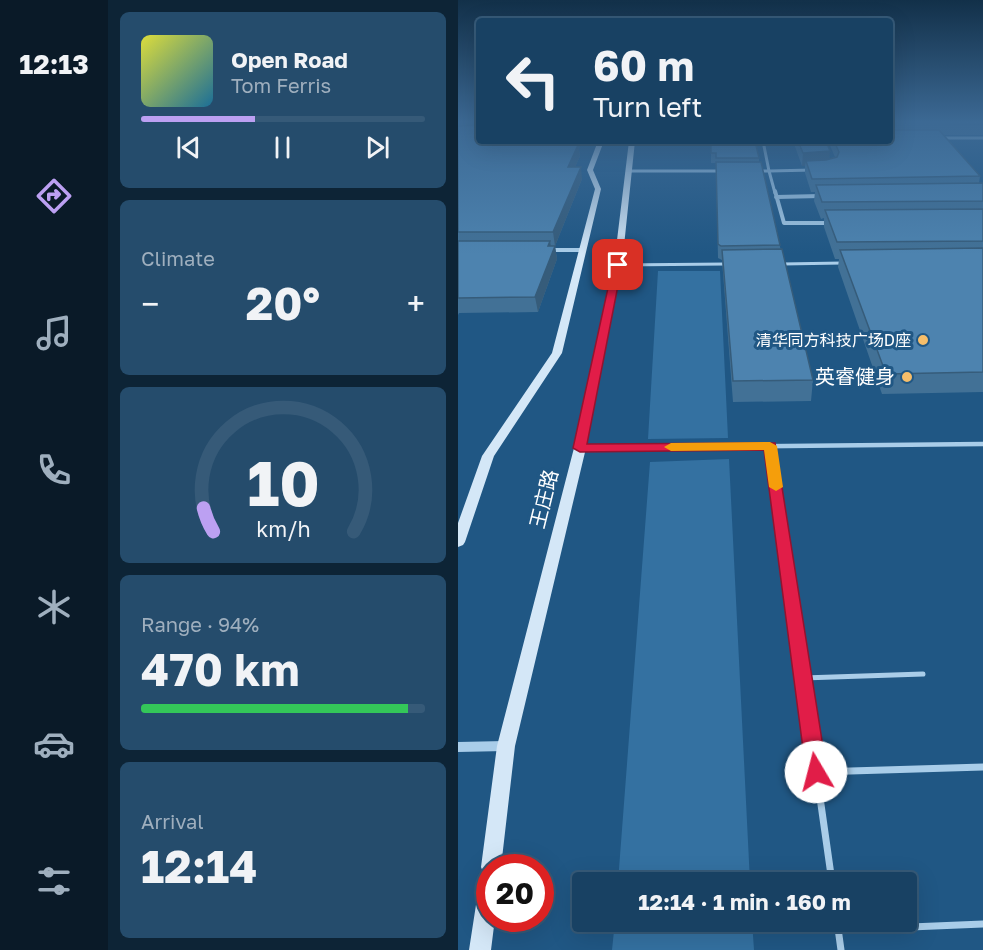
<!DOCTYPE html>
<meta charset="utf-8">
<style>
body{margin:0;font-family:"Golos Text","Noto Sans SC",sans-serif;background:#254c6c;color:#f1f3f6;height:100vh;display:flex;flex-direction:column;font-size:22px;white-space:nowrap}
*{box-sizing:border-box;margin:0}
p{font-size:20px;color:#9fafbe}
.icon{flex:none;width:33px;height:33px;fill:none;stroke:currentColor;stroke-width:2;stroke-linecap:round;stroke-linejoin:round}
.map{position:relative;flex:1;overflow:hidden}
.panel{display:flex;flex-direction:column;gap:12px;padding:12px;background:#0d2436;width:350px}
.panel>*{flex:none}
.hud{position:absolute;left:18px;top:18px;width:417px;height:126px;border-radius:6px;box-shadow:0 6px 24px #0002,0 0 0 2px #365a78;background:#184163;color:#f1f3f6;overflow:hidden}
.speed{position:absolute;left:18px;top:854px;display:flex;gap:12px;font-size:30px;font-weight:700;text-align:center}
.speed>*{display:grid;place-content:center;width:78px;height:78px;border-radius:50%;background:#184163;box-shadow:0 6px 24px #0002,0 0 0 2px #365a78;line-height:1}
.speed .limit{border:9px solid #d22;background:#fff;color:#111}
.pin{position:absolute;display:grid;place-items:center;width:51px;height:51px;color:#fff;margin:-26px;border-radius:12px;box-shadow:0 3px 9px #0006}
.me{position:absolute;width:66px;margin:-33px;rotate:352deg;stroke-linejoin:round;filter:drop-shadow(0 0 4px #0008)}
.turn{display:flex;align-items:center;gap:21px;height:126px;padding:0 18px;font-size:27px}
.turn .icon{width:78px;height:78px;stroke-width:2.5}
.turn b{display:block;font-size:42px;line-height:51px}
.big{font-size:45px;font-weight:700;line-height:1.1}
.panel .widget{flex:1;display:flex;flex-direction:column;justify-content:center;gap:9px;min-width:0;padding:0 21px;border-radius:9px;background:#254c6c}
.panel .dial{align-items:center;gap:0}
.dial svg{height:156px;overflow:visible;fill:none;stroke:#365a78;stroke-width:7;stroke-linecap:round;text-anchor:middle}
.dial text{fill:#f1f3f6;stroke:none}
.song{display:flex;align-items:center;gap:18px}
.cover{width:72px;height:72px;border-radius:9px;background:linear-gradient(135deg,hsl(60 70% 55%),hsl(200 70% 35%))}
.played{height:6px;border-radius:3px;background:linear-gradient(90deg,#bca0f2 40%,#365a78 40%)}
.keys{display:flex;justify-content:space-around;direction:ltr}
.heat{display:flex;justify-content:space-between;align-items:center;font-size:33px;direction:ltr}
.charge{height:9px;border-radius:4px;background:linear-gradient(90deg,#34c759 94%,#365a78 0)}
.trip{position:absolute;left:114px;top:872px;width:345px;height:60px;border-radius:6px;background:#184163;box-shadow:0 6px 24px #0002,0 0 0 2px #365a78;font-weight:700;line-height:60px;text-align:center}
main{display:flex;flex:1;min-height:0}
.tab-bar{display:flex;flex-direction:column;width:108px;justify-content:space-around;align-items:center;background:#0a1a28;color:#9fafbe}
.tab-bar .icon{width:42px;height:42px}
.tab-bar .selected{color:#bca0f2}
.tab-bar b{font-size:27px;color:#f1f3f6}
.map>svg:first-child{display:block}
.green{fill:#3471a1}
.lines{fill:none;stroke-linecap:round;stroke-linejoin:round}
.lane-far3{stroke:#a9cde9;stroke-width:3}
.lane-far2{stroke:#a9cde9;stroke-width:4.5}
.lane-far1{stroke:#a9cde9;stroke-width:5}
.lane{stroke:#a9cde9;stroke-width:7}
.street-far2{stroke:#a9cde9;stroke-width:3}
.street-far1{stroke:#a9cde9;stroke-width:4}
.street{stroke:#a9cde9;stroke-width:10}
.secondary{fill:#d4e7f7;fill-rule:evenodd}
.wall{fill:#427196}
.shaded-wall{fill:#365c7a}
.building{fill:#4d83af;stroke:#365c7a;stroke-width:1.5}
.route{fill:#e11d48;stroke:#92132f;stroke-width:1.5}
.slow{fill:#f59e0b}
.poi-dot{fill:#f6be6a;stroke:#205784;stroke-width:2}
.labels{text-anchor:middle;stroke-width:6;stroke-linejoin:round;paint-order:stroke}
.far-poi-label{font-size:16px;fill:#fff;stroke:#205784;text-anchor:end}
.poi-label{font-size:20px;fill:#fff;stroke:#205784;text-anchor:end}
.street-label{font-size:20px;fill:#fff;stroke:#205784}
</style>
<main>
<nav class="tab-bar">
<b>12:13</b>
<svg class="icon selected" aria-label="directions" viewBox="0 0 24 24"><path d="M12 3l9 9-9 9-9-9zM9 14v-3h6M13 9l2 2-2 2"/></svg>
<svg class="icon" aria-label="music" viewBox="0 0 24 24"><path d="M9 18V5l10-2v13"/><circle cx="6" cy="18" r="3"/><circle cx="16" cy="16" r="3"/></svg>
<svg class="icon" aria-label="phone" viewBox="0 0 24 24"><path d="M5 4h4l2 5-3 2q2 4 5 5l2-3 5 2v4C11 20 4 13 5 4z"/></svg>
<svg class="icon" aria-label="climate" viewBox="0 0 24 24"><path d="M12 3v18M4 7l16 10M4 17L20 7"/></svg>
<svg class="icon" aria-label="car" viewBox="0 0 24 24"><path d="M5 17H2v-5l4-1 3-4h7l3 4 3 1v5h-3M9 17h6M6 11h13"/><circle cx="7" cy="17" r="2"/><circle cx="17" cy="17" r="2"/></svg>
<svg class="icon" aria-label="filters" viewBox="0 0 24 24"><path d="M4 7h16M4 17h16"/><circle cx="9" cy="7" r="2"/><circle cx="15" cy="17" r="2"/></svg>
</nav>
<section class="panel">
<div class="widget">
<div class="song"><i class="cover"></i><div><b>Open Road</b><p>Tom Ferris</p></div></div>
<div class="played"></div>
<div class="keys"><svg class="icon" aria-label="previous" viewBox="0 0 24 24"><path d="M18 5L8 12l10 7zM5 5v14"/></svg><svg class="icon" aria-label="pause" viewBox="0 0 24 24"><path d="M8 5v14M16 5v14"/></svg><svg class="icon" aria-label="next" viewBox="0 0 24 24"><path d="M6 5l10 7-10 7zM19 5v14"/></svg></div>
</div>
<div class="widget"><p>Climate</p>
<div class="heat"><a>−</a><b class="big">20°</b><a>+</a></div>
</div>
<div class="widget dial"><svg viewBox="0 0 100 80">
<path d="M14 69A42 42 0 1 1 86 69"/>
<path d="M14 69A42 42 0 0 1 9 57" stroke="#bca0f2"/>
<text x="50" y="56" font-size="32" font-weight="700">10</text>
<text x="50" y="72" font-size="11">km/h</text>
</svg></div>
<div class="widget"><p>Range · 94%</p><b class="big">470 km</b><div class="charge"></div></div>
<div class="widget"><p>Arrival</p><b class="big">12:14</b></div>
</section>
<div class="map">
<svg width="526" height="950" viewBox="0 0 526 950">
<rect width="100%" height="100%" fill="#205784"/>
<path class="green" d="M 200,271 L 262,271 L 270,438 L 190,439 Z
M 271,459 L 292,882 L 160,882 L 192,462 Z
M 157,921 L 294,921 L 296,950 L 154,950 Z"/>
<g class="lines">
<path class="lane-far3" d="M 324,264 L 385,263
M 160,265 L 268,264"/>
<path class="lane-far2" d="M 312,446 L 325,541
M 123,448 L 526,444"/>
<path class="lane-far1" d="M 325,539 L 345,678
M 351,722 L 345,678 L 465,674"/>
<path class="lane" d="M 351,720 L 374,882
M 359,772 L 526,767
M 379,921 L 383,950
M 380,930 L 526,924"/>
<path class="street-far2" d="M 481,138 L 526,138
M 305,141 L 311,171 L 355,170
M 172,171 L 264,171
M 298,171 L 311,171 L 317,193"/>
<path class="street-far1" d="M 317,191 L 326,223 L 371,223
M 318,197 L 362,196
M 89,250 L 125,250"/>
<path class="street" d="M 0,747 L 47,746"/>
<path class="secondary" d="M 140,141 L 146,141 L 135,170 L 143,189 L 104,353 L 36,456 L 7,542 L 5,545 L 0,547 L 0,523 L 24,456 L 94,353 L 137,189 L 129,170 Z
M 171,141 L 177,141 L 164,265 L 128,448 L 57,746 L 43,867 L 32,867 L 32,918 L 37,918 L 33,950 L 11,950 L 22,879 L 25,872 L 23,867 L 39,746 L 116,448 L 156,265 Z"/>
</g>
<path class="wall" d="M 0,121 L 21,121 L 21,141 L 121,149 L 122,156 L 117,167 L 124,179 L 97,246 L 99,259 L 80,312 L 1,313 L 0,315 Z
M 432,121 L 525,121 L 525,135 L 486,135 L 522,176 L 521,183 L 525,183 L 525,392 L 424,394 L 380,267 L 381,259 L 377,259 L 366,227 L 366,218 L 363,219 L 356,201 L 357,192 L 353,192 L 347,173 L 347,166 L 344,166 L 335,141 L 368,141 L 371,159 L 377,157 L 370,141 L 432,141 Z
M 253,141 L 301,158 L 301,162 L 355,380 L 353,401 L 275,402 L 264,260 L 260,258 L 258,163 L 253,163 Z"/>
<path class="shaded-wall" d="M 118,141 L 124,141 L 121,149 L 122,156 L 112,179 L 110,167 Z
M 372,151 L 371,164 L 348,161 L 347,166 L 344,166 L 345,153 Z
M 123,167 L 124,179 L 97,246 L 95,232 Z
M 92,241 L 94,253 L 97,246 L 99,259 L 80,312 L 77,297 L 90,246 Z"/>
<path class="building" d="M 432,121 L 525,121 L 525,124 L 434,123 L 432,124 Z
M 21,123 L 21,141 L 118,141 L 117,145 L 120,145 L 110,167 L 123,167 L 95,232 L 0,232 L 0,126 L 19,125 Z
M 432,129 L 434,130 L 481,130 L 522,176 L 354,179 L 348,161 L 368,160 L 379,157 L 381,152 L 376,141 L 432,141 Z
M 253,141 L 297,141 L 301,158 L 258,158 L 258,153 L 253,153 Z
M 340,141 L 368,141 L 372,151 L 345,153 Z
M 258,162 L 303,162 L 322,245 L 263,246 L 260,244 Z
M 525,183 L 525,201 L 364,202 L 358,185 Z
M 525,209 L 525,241 L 379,242 L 367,210 Z
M 0,241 L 92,241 L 90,246 L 97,246 L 77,297 L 0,298 Z
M 525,248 L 525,372 L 428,374 L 382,250 Z
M 324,249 L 355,380 L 275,381 L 264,250 Z"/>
<linearGradient id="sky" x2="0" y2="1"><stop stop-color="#123049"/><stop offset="0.48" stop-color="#3c6994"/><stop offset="1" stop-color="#3c6994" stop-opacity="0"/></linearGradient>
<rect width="526" height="254" fill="url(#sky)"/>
<path class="route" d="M 160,262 L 164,265 L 129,444 L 317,443 L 369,772 L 366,779 L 358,782 L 351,779 L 348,772 L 306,450 L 122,452 L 115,448 L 155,265 Z"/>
<path class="slow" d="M 312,442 L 319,446 L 325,487 L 318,491 L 311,487 L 306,450 L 213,451 L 206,447 L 213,443 Z"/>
<g class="poi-dot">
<circle cx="465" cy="340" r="6"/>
<circle cx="449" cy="377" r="6"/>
</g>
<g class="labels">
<g class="far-poi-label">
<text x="453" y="346">清华同方科技广场D座</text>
</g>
<g class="poi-label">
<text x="437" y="384">英睿健身</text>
</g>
<g class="street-label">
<text transform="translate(86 499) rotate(-76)" y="7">王庄路</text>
</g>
</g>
</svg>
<div class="speed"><div class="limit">20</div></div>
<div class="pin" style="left:160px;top:265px;background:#d93025"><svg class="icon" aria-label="arrive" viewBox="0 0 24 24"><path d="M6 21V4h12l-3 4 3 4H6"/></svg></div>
<svg class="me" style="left:358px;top:772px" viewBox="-20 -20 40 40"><circle r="19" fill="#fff"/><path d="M0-13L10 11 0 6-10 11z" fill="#e11d48"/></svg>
<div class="trip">12:14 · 1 min · 160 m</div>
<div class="hud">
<div class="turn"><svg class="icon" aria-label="left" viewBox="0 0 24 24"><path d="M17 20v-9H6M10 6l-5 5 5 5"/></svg><div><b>60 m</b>Turn left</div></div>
</div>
</div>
</main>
